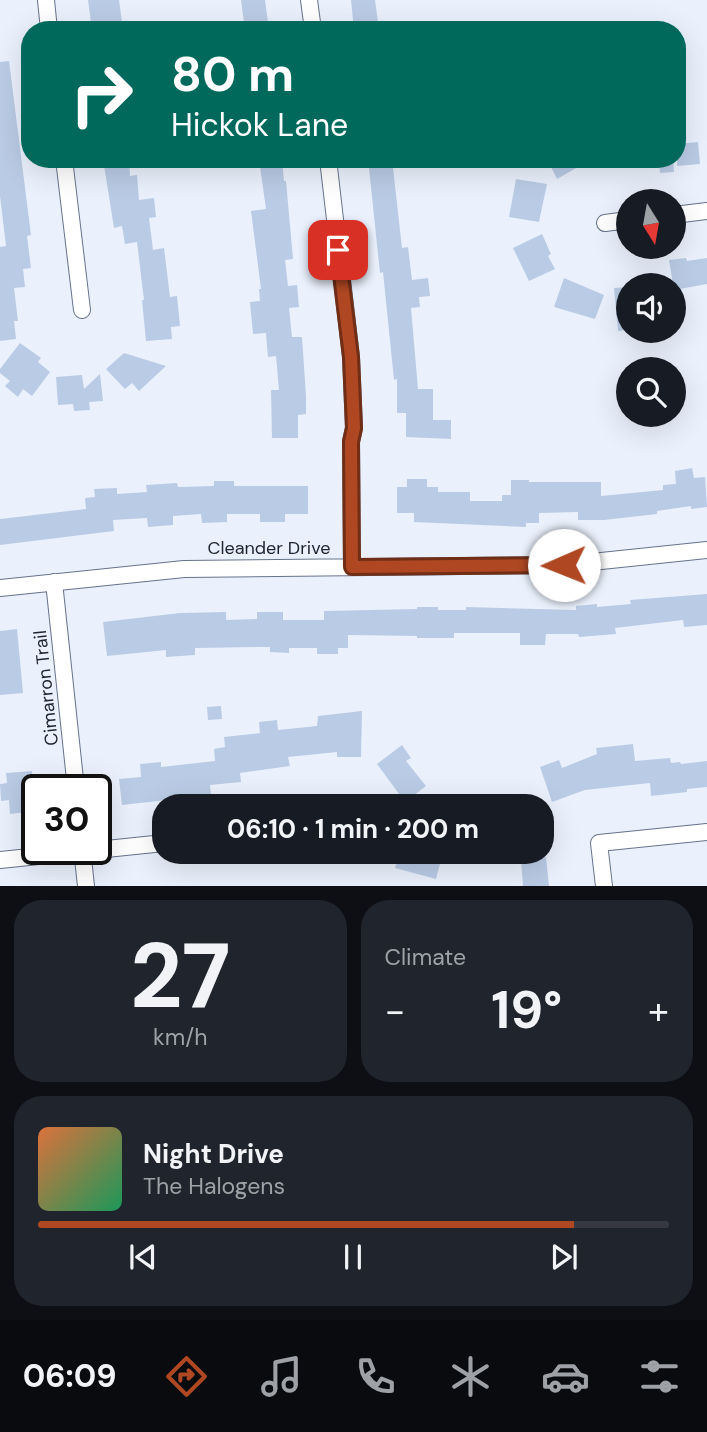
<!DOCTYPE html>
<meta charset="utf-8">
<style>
body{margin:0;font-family:"DM Sans",sans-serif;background:#20242c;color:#f1f3f6;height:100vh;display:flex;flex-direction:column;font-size:26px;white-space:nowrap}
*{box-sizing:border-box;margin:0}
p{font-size:23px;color:#9ea1a6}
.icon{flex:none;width:38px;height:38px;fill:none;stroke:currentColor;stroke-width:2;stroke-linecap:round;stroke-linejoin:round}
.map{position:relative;height:886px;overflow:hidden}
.panel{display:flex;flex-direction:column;gap:14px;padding:14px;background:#0d0f14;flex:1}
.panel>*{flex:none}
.guide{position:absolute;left:21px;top:21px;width:665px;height:147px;border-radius:28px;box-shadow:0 7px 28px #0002;background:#00695c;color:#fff;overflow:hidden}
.needle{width:46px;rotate:169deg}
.controls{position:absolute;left:616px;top:189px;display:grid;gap:14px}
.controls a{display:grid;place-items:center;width:70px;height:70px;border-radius:50%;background:#171b24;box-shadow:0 7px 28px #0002;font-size:35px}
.speed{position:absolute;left:21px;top:774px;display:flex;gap:14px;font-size:35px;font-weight:700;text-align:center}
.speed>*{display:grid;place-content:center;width:91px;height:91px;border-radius:50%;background:#171b24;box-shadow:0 7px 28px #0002;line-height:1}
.speed .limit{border:4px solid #111;border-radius:10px;background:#fff;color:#111}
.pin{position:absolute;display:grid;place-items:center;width:60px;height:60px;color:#fff;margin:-30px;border-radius:14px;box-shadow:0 4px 10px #0006}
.me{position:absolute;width:77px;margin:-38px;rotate:269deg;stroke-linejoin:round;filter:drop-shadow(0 0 5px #0008)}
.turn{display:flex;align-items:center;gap:24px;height:147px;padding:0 35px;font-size:32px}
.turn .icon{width:91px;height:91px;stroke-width:2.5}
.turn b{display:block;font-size:49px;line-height:60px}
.big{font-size:52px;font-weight:700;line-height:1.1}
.panel .widget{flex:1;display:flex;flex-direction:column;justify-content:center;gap:10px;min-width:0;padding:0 24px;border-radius:28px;background:#20242c}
.panel .dial{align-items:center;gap:0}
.dial b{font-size:91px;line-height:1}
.song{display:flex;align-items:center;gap:21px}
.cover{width:84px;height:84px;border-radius:10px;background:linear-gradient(135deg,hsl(20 70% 55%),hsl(150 70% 35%))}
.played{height:7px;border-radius:4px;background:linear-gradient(90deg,#ae4722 85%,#363941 85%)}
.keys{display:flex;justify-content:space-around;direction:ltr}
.heat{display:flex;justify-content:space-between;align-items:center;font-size:38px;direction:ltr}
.panel .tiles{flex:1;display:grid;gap:14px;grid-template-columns:1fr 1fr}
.widget:last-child{grid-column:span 2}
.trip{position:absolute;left:152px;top:794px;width:402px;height:70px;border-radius:28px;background:#171b24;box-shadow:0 7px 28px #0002;font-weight:700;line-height:70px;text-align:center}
.tabs{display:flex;height:112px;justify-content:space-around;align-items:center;background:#090b0e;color:#9ea1a6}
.tabs .icon{width:49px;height:49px}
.tabs .on{color:#ae4722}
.tabs b{font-size:32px;color:#f1f3f6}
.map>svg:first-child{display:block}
.building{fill:#bacbe5}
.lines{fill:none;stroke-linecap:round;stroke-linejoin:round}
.street-casing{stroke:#65738b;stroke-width:18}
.street{stroke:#fff;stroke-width:16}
.route-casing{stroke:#712e16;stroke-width:18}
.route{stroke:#ae4722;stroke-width:12}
.labels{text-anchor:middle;stroke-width:5;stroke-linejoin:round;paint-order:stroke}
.street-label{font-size:18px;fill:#202630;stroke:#eaf1fc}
</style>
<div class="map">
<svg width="707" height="886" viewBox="0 0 707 886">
<rect width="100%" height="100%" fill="#eaf1fc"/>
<path class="building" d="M 88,0 L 119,0 L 123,30 L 92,30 Z
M 241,0 L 265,0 L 269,30 L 245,30 Z
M 351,0 L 375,0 L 379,30 L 354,30 Z
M 9,61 L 31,235 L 27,236 L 31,268 L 23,269 L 25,287 L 14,288 L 18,321 L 14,321 L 16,339 L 0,341 L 0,247 L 6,246 L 0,196 L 0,62 Z
M 698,142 L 700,164 L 677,166 L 677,144 Z
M 103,159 L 129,159 L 130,176 L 137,175 L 139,200 L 154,198 L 156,217 L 149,218 L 153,250 L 164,248 L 170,297 L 177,296 L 180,326 L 171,327 L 172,339 L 146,341 L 142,300 L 144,300 L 137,242 L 125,244 L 122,226 L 114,228 Z
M 259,159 L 282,159 L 284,181 L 286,181 L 293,259 L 285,260 L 288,286 L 297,285 L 299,307 L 289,308 L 292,337 L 302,337 L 306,396 L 306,414 L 298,415 L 298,438 L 272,438 L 271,390 L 279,390 L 276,356 L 268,357 L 266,333 L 253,334 L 250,302 L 260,301 L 259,289 L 261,289 L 251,211 L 266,209 Z
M 368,159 L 392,159 L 402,248 L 408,247 L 412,280 L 428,278 L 430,296 L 419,297 L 420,307 L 411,308 L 418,389 L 433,389 L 433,420 L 451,420 L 451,439 L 406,437 L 406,413 L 397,413 L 397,379 L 394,380 L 383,272 L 380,273 Z
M 547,159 L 592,159 L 557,179 Z
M 659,159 L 673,159 L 674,172 L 660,173 Z
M 516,179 L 547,184 L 539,222 L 509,217 Z
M 542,234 L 551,254 L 548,256 L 555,269 L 529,281 L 513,248 Z
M 686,258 L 687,261 L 707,258 L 707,284 L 674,290 L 669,260 Z
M 564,278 L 604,295 L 595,319 L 554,307 Z
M 628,287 L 628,330 L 618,331 L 614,288 Z
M 20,343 L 41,358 L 38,362 L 50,372 L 32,396 L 23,389 L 18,397 L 5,386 L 10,381 L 0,373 L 0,369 Z
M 124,353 L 166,366 L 139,391 L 132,383 L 125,389 L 106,369 Z
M 100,374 L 103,401 L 89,402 L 90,410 L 74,411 L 73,404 L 58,405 L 56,377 L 82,375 L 84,389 Z
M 692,468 L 694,478 L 705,477 L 707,507 L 691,509 L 691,506 L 657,511 L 657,514 L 604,520 L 578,520 L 578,512 L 539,513 L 539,523 L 526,523 L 526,527 L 414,522 L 414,513 L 397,513 L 397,487 L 407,487 L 407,479 L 427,479 L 427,487 L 438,487 L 438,492 L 470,492 L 470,501 L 502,501 L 502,495 L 511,495 L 511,480 L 529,480 L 529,482 L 601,482 L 601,496 L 663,490 L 663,485 L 676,484 L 675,471 Z
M 214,481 L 234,481 L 234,486 L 308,486 L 308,514 L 285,514 L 285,522 L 260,522 L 260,514 L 227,514 L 227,522 L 202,523 L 201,514 L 173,516 L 173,525 L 148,527 L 147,518 L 113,520 L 114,531 L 0,545 L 0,519 L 86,509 L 85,498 L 95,497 L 94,489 L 117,488 L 117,494 L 147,492 L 146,485 L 177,483 L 178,487 L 214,486 Z
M 707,594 L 707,625 L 684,627 L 683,620 L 615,628 L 616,634 L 579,637 L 578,634 L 546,634 L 545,645 L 520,645 L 520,633 L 454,633 L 454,638 L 417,638 L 417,636 L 348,635 L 348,648 L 338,648 L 338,654 L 317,654 L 317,648 L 289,648 L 289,653 L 270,652 L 270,647 L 259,647 L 195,648 L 195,655 L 166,657 L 166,650 L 107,656 L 103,622 L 180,613 L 226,612 L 226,620 L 257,619 L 257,612 L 283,612 L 283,620 L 324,620 L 324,611 L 417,609 L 417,607 L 438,607 L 438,610 L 466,610 L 466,607 L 576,610 L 576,606 L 597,604 L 597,607 L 631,604 L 630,600 Z
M 17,629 L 23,693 L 0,695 L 0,631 Z
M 221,706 L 222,719 L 208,720 L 207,707 Z
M 362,711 L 361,757 L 337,757 L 337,752 L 288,757 L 290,766 L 240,773 L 241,782 L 210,785 L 211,795 L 122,805 L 119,779 L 141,777 L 140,764 L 161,762 L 161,767 L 215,761 L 214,749 L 225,747 L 224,737 L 260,733 L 259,722 L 277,720 L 278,730 L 317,726 L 318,716 Z
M 633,744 L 635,761 L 670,758 L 671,763 L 680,762 L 681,764 L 707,761 L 707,787 L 687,789 L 687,792 L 651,796 L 650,783 L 585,790 L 552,802 L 540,767 L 559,760 L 562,768 L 597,754 L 596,748 Z
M 402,745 L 411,758 L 406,761 L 426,786 L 405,802 L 377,764 Z
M 32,771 L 35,811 L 10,814 L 9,800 L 1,801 L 0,784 L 7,783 L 6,773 Z
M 400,852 L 443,852 L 436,879 L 395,868 Z
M 546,857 L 549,886 L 523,886 L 521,860 Z"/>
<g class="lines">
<g class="street-casing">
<path id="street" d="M 46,0 L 49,30
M 309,0 L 313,30
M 64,159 L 82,310
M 328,159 L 351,357 L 354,428 L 351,441 L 352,567
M 674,215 L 707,211
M 605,223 L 628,220
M 54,582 L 76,789
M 0,588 L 184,569 L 563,565 L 707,550
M 82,849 L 86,886
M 0,860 L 164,843
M 604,886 L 599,843 L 707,832"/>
</g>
<use href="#street" class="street"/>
</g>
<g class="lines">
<g class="route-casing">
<path id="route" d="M 338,250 L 351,357 L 354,428 L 351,442 L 352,567 L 564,565"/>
</g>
<use href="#route" class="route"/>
</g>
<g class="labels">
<g class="street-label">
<text x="269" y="554">Cleander Drive</text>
<text transform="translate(46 688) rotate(-96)" y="6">Cimarron Trail</text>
</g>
</g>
</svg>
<div class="controls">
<a><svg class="needle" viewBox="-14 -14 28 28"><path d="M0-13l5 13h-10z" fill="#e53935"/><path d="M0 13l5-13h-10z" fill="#9ea1a6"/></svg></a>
<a><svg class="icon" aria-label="sound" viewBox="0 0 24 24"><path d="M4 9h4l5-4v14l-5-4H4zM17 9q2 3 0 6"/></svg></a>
<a><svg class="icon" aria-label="search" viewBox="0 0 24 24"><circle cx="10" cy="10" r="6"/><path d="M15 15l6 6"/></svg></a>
</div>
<div class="speed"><div class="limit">30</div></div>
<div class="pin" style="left:338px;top:250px;background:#d93025"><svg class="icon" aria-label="arrive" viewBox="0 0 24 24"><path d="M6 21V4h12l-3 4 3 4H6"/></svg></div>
<svg class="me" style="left:564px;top:565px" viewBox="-20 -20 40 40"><circle r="19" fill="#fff"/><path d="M0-13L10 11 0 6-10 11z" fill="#ae4722"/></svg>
<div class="trip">06:10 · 1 min · 200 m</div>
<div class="guide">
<div class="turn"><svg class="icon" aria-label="right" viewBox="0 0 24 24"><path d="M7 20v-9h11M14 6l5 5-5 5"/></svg><div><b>80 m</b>Hickok Lane</div></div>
</div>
</div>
<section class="panel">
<div class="tiles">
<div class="widget dial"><b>27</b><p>km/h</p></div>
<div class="widget"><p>Climate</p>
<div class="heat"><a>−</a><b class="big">19°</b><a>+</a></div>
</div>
<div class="widget">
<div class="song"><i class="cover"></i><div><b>Night Drive</b><p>The Halogens</p></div></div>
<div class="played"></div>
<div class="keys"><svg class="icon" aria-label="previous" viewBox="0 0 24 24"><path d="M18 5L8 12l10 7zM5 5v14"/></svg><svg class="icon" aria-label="pause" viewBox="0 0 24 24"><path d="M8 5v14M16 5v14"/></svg><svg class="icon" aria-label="next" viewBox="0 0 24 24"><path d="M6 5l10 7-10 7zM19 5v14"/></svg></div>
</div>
</div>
</section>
<nav class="tabs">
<b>06:09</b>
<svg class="icon on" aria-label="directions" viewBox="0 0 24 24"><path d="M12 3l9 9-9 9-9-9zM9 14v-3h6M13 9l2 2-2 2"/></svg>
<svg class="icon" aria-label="music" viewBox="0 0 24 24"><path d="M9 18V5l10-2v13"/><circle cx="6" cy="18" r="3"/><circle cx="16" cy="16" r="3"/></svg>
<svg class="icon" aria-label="phone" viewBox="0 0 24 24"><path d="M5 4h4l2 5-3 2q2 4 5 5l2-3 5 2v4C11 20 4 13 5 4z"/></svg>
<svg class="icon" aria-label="climate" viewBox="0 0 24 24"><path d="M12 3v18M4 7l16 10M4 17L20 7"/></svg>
<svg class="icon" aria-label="car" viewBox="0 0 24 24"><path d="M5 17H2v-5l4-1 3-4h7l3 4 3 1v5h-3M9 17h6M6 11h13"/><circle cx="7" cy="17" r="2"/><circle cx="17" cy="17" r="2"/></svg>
<svg class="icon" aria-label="filters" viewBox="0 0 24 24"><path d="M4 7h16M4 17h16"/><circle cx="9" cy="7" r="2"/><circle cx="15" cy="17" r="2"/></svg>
</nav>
